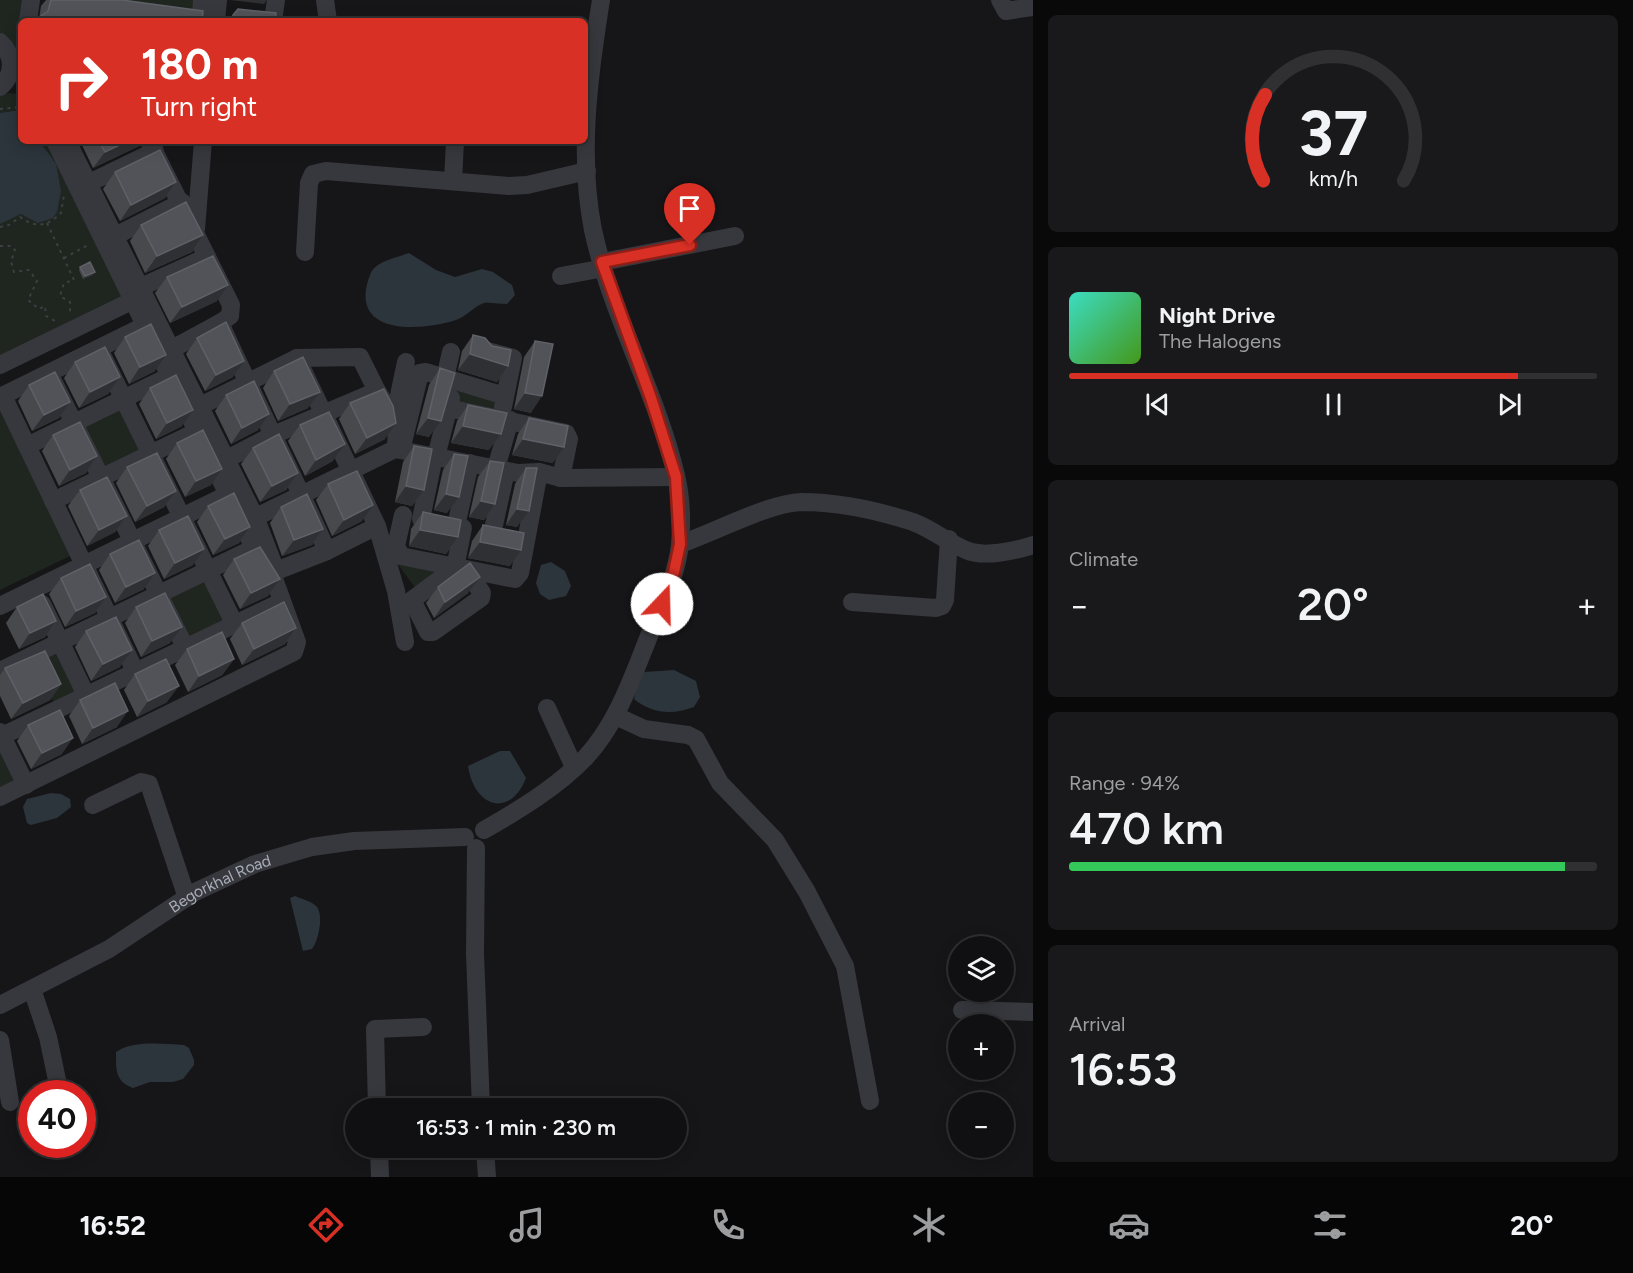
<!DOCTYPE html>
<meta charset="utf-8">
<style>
body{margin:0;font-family:Figtree,sans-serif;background:#19191b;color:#f1f3f6;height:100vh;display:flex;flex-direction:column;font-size:22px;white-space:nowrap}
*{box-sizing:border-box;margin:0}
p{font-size:20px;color:#9c9d9f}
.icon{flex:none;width:33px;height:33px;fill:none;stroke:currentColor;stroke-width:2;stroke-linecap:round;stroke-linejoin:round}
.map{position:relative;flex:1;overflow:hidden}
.side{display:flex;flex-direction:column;gap:15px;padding:15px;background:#09090a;width:600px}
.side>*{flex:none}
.hud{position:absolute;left:18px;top:18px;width:570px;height:126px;border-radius:9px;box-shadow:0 3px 15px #0003,0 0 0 2px #303032;background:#d93025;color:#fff;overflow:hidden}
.controls{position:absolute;left:948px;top:936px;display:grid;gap:12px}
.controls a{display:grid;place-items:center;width:66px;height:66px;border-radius:50%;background:#101012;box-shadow:0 3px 15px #0003,0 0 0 2px #303032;font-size:30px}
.speed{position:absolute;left:18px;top:1080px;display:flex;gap:12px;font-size:30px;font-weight:700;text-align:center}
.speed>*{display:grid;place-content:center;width:78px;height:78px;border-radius:50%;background:#101012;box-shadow:0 3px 15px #0003,0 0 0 2px #303032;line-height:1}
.speed .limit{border:9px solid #d22;background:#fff;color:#111}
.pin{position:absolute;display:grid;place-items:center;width:51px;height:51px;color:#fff;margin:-62px -26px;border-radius:50% 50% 50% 0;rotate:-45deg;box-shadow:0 0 6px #0007}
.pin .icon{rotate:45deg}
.me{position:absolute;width:66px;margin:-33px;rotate:21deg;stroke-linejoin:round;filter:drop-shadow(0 0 4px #0008)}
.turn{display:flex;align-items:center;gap:21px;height:126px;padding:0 24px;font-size:27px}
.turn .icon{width:78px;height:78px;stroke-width:2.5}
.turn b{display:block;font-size:42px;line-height:51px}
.big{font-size:45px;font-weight:600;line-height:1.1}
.side .card{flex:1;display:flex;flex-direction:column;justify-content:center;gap:9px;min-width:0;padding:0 21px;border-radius:9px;background:#19191b}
.side .dial{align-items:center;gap:0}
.dial svg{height:156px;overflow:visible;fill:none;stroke:#303032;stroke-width:7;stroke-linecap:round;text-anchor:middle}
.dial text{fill:#f1f3f6;stroke:none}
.song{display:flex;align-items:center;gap:18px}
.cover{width:72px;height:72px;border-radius:9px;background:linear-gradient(135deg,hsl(170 70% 55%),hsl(100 70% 35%))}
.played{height:6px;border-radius:3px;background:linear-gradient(90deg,#d93025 85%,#303032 85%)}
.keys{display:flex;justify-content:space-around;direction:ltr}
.heat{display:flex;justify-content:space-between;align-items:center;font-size:33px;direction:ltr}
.charge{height:9px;border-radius:4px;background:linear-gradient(90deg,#34c759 94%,#303032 0)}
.trip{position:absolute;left:345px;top:1098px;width:342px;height:60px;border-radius:30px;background:#101012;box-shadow:0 3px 15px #0003,0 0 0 2px #303032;font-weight:600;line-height:60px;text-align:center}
.menu{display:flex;height:96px;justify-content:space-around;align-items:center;background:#060607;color:#9c9d9f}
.menu .icon{width:42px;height:42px}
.menu .current{color:#d93025}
.menu b{font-size:27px;color:#f1f3f6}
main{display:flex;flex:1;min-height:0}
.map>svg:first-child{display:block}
.green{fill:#1e261f}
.water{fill:#2c353c}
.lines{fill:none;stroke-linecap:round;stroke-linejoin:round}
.path{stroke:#3d3f44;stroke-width:2;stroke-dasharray:3 4.5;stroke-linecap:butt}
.minor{stroke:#37383d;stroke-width:18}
.wall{fill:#47494d}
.shaded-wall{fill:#2f3033}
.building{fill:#525359;stroke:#5f6168;stroke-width:1.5}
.route-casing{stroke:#8d1f18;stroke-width:15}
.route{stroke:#d93025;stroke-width:10}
.labels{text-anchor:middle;stroke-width:6;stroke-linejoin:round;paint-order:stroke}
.street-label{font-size:16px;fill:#a8adb8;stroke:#111113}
</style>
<main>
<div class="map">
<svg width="1033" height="1177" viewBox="0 0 1033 1177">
<rect width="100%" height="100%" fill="#161618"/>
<path class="green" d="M 0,0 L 25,0 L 20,52 L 11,52 L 0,40 Z
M 57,0 L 197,0 L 196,12 Z
M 8,93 L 21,94 L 21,141 L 50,141 L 126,298 L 0,359 L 0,95 Z
M 451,385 L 503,397 L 498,421 L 446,409 Z
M 122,403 L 146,452 L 102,473 L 78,424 Z
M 0,405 L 74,554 L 0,590 Z
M 397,563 L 448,572 L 419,593 Z
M 207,573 L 231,622 L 186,643 L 162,595 Z
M 59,645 L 83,694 L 56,707 L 32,659 Z
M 0,743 L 19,781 L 0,790 Z"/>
<path class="water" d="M 14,111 L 21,111 L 21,141 L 39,141 L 56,164 L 61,191 L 57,212 L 53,218 L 38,223 L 21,214 L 0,224 L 0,113 Z
M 409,253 L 436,270 L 455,277 L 482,269 L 493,272 L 512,285 L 515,295 L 507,304 C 500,304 490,302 484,303 C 474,306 466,317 456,320 C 418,332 347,335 370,275 C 375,261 396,258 409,253 Z
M 551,562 L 565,571 L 571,586 L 566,596 L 549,600 L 540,594 L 536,583 L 541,565 Z
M 674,670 L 696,681 L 700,697 L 694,707 C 673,715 652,714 634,699 L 638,682 L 644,672 Z
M 500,751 L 510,751 L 526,778 C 510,819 474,807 468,766 Z
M 51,793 L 61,794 L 70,799 L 71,807 L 57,818 L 31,825 L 27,823 L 23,807 L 27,799 Z
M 295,896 C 302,899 313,902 317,907 C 324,917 318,941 312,949 L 303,951 L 290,898 Z
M 184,1045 L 189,1048 L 194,1060 L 194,1065 L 183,1079 L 173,1082 L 150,1082 L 133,1088 C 115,1081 116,1070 116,1052 C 133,1040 163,1044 184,1045 Z"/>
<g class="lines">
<path class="path" d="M 0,109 L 21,107
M 47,223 L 74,280 L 64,283 L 60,296 L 70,302 L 70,313
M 0,227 L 9,225 L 20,217 C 35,228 47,227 61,213 L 64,195
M 0,246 L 11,246 L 15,250 L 11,261 L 14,272 L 29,270 L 37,281 L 28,300 L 39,309 L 45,306 L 46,316 L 55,321
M 64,258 L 88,245"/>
<g class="minor">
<path d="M 325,0 L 328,21"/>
<path d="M 1000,0 L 1006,11 L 1033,7"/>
<path d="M 201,15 L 202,0"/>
<path d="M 28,21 L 31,0"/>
<path d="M 216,21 L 218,0"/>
<path d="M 273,21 L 276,0"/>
<path d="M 0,42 C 14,55 15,74 0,87"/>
<path d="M 55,141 L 254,548 L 266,572 L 273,576 L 276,571 L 256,519 L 67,141"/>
<path d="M 149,141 L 231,305 L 230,316 L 220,323"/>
<path d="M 453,181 L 455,141"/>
<path d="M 89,183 L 155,151"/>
<path d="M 196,229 L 203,141"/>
<path d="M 115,236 L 182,202"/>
<path d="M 305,252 L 309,183 L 313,174 L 326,171 L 509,186 L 527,185 L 587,171"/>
<path d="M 602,262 L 735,236"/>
<path d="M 561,276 L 604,268"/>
<path d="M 141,287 L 207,257"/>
<path d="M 99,349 L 234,623"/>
<path d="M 172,349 L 220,323 C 255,400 293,474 327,551 L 276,571"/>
<path d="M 487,351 L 513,358 L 503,407"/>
<path d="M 297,358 L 377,526 L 396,591 L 405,642"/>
<path d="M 0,365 L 144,295"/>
<path d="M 49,373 L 185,647"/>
<path d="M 445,378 L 451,352"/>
<path d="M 3,396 L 135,671"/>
<path d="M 0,397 L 156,320"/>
<path d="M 200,406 L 297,358 L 360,357 L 377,391"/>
<path d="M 448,408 L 566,433 L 569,439 L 561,478"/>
<path d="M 394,419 L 406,362"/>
<path d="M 403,442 L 420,373 L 426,372 L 505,396"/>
<path d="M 27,446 L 178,372"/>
<path d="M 438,449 L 451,398"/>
<path d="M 227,459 L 271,436 L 377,391 C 388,409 401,426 395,449"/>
<path d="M 498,461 L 510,420"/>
<path d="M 53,501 L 206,427"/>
<path d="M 403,515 L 396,546 L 401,556 L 515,579 L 520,573 L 539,472"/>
<path d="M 421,519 L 434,457"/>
<path d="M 246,522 L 395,449 L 518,473 L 539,472 L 561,478 L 676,477"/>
<path d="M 456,526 L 470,463"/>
<path d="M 463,528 L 455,568 L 412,600 L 428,632 L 433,632 L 481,598 L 482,593 L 466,570"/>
<path d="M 492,534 L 506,471"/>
<path d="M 680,544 C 713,533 769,503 801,502 C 837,502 879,511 913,522 C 932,529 947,542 966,550 C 983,558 1015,551 1033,545"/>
<path d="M 327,551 L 377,526"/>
<path d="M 852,602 L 936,608 L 942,606 L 945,600 L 949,539"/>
<path d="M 42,604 L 86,695"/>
<path d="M 0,606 L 239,489"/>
<path d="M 0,671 L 254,548"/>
<path d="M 547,708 L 574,767"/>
<path d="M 616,716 L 644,729 L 688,735 L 696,739 L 720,783 L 775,840 L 807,892 L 845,966 L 870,1101"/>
<path d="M 0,732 L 26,785"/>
<path d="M 2,736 L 281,602"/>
<path d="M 0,797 L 294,652 L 297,642 L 273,576"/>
<path d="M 93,805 L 141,782 L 149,784 L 187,898"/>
<path d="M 484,830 C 519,810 557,787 585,758 C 617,724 632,678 649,636 C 661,607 677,575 680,544 C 682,522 681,496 676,475 C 656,391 611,314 593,230 C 578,154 589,75 601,0"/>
<path d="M 476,848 L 475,954 L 481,1108"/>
<path d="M 32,989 L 48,1037 L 60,1094"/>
<path id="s1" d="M 0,1005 L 109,949 L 195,892 L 255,864 L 312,847 L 354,841 L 465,837"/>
<path d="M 962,1010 L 1033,1012"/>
<path d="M 0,1040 L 10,1102"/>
<path d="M 377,1108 L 375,1029 L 423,1027"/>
<path d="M 379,1148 L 380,1177"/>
<path d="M 485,1148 L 487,1177"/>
</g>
</g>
<path class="wall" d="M 46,0 L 122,0 L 202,21 L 37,21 L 39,19 L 41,6 Z
M 80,141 L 143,141 L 139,146 L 93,168 Z
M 115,172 L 176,182 L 165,198 L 120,221 L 103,189 Z
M 141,225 L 203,235 L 192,252 L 145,273 L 130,241 Z
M 80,267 L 93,275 L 83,279 L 79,270 Z
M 167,277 L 217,301 L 170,323 L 155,293 Z
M 473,335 L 508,366 L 497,382 L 458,370 L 462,351 Z
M 125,337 L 155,371 L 129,384 L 114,353 Z
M 197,338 L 233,377 L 205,391 L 186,354 Z
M 535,341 L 531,413 L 514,409 L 524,357 Z
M 75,362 L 120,377 L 108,394 L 79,408 L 64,378 Z
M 440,368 L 429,437 L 416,434 L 429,385 Z
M 274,371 L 308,408 L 278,421 L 263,388 Z
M 29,385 L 70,402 L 59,418 L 32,431 L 18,401 Z
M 150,388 L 182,426 L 156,439 L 139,404 Z
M 226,395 L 258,430 L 231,444 L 215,411 Z
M 350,403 L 385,439 L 355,454 L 339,419 Z
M 468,405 L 489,450 L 451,443 L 457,421 Z
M 529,418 L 553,463 L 512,455 L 518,434 Z
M 300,425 L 333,461 L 305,476 L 288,441 Z
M 53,435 L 97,456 L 86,473 L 59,486 L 42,451 Z
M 177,443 L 211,485 L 185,497 L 166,459 Z
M 414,446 L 424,490 L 412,506 L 395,502 L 403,462 Z
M 253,448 L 298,473 L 286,490 L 260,502 L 241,464 Z
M 454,454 L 447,513 L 434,510 L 443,470 Z
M 490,461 L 495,504 L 484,520 L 469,517 L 478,477 Z
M 127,467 L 176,491 L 164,507 L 135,522 L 116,483 Z
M 526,468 L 517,527 L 506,525 L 515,484 Z
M 328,484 L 362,521 L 332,536 L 316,500 Z
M 80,490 L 127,516 L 115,532 L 87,546 L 68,506 Z
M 208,506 L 250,527 L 239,543 L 213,555 L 197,522 Z
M 281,507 L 323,529 L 312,545 L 282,556 L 270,523 Z
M 423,512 L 458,537 L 446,554 L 409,546 L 411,529 Z
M 483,525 L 510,566 L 468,558 L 472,541 Z
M 159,530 L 193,565 L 164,579 L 148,546 Z
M 110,554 L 144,589 L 115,603 L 99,570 Z
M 234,559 L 280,579 L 268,596 L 240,609 L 223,575 Z
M 61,578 L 106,597 L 95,613 L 65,627 L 49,594 Z
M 438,587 L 468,593 L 434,618 L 426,603 Z
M 17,607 L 56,621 L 45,637 L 19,649 L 6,623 Z
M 136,607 L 170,643 L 141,657 L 125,623 Z
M 242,623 L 296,628 L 285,644 L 242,665 L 230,639 Z
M 86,631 L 120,667 L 91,681 L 75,647 Z
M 187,649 L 234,659 L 222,675 L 188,692 L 175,665 Z
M 5,668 L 61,684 L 50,700 L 11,719 L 0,696 L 0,675 Z
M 135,674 L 167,702 L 137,717 L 124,690 Z
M 80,700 L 117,727 L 82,744 L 69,716 Z
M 28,725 L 62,754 L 31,769 L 17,741 Z"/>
<path class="shaded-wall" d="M 230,0 L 267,0 L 264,4 Z
M 128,141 L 143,141 L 139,146 L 93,168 L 105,152 Z
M 176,182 L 165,198 L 120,221 L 131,205 Z
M 203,235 L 192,252 L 145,273 L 157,256 Z
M 95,272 L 93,275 L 83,279 L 85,276 Z
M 228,285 L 217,301 L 170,323 L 182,307 Z
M 470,354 L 508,366 L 497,382 L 458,370 Z
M 166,355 L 155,371 L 129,384 L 140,367 Z
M 244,361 L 233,377 L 205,391 L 216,375 Z
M 120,377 L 108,394 L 79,408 L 90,392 Z
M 320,392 L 308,408 L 278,421 L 290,404 Z
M 525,393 L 542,396 L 531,413 L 514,409 Z
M 70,402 L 59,418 L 32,431 L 44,415 Z
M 193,410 L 182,426 L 156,439 L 167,423 Z
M 269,414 L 258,430 L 231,444 L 242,428 Z
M 428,418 L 441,421 L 429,437 L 416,434 Z
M 396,423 L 385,439 L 355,454 L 367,438 Z
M 463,426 L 501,434 L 489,450 L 451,443 Z
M 523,439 L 564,447 L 553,463 L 512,455 Z
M 345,444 L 333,461 L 305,476 L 316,460 Z
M 97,456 L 86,473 L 59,486 L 70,470 Z
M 222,469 L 211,485 L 185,497 L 196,481 Z
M 298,473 L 286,490 L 260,502 L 272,486 Z
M 406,486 L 424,490 L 412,506 L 395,502 Z
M 176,491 L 164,507 L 135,522 L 147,506 Z
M 446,494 L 459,497 L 447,513 L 434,510 Z
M 481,501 L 495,504 L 484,520 L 469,517 Z
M 373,505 L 362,521 L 332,536 L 344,520 Z
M 517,509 L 529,511 L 517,527 L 506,525 Z
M 127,516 L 115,532 L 87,546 L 99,530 Z
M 250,527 L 239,543 L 213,555 L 225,539 Z
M 323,529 L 312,545 L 282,556 L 294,540 Z
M 420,530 L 458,537 L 446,554 L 409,546 Z
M 480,542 L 521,550 L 510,566 L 468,558 Z
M 204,549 L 193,565 L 164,579 L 175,563 Z
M 155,573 L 144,589 L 115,603 L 126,587 Z
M 480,577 L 468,593 L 434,618 L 445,602 Z
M 280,579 L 268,596 L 240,609 L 251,593 Z
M 106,597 L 95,613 L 65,627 L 76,611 Z
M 56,621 L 45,637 L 19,649 L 30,633 Z
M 182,627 L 170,643 L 141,657 L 152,641 Z
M 296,628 L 285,644 L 242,665 L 254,649 Z
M 132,650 L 120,667 L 91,681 L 103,664 Z
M 234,659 L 222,675 L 188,692 L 199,676 Z
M 61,684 L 50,700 L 11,719 L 23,703 Z
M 179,686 L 167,702 L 137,717 L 148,701 Z
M 128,711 L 117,727 L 82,744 L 93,728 Z
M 73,738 L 62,754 L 31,769 L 42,753 Z"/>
<path class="building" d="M 51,0 L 122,0 L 203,11 L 202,21 L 41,21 L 41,16 L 48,11 Z
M 238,9 L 276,13 L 275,21 L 232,21 L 233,15 Z
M 99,141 L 128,141 L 105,152 Z
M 160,150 L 176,182 L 131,205 L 115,172 Z
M 186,202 L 203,235 L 157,256 L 141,225 Z
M 213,256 L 228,285 L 182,307 L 167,277 Z
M 90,262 L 95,272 L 85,276 L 80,267 Z
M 226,322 L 244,361 L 216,375 L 197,338 Z
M 151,324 L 166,355 L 140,367 L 125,337 Z
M 473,335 L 485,338 L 492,346 L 511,350 L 508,366 L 470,354 Z
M 535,341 L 553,344 L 542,396 L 525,393 Z
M 105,347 L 120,377 L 90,392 L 75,362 Z
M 303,357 L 320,392 L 290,404 L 274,371 Z
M 440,368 L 455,373 L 441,421 L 428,418 Z
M 55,372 L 70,402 L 44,415 L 29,385 Z
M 176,375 L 193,410 L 167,423 L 150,388 Z
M 254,381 L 269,414 L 242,428 L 226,395 Z
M 384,389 L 393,406 L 396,423 L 367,438 L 350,403 Z
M 468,405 L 507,413 L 501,434 L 463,426 Z
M 329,412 L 345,444 L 316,460 L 300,425 Z
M 529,418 L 568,426 L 564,447 L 523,439 Z
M 80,422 L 97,456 L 70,470 L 53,435 Z
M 203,430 L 222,469 L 196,481 L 177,443 Z
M 279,434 L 298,473 L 272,486 L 253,448 Z
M 414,446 L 432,449 L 424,490 L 406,486 Z
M 157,453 L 176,491 L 147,506 L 127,467 Z
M 454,454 L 468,456 L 459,497 L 446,494 Z
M 490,461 L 504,463 L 495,504 L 481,501 Z
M 526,468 L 537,468 L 529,511 L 517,509 Z
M 357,471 L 373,505 L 344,520 L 328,484 Z
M 107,477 L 127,516 L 99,530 L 80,490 Z
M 234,493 L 250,527 L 225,539 L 208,506 Z
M 307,494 L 323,529 L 294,540 L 281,507 Z
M 423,512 L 461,520 L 458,537 L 420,530 Z
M 188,516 L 204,549 L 175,563 L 159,530 Z
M 483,525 L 524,533 L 521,550 L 480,542 Z
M 139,540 L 155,573 L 126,587 L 110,554 Z
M 260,547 L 280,579 L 251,593 L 234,559 Z
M 470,563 L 480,577 L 445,602 L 438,587 Z
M 90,564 L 106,597 L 76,611 L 61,578 Z
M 165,593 L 182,627 L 152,641 L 136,607 Z
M 43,594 L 56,621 L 30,633 L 17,607 Z
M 284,602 L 296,628 L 254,649 L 242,623 Z
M 116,617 L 132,650 L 103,664 L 86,631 Z
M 222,632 L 234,659 L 199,676 L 187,649 Z
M 45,651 L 61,684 L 23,703 L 5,668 Z
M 166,659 L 179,686 L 148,701 L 135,674 Z
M 115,683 L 128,711 L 93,728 L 80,700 Z
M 60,710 L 73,738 L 42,753 L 28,725 Z"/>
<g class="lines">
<g class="route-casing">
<path id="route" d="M 662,604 L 674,572 L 680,544 L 676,477 L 651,398 L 602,262 L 690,245"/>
</g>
<use href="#route" class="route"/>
</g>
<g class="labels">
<g class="street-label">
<text dy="6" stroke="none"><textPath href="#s1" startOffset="252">Begorkhal Road</textPath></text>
</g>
</g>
</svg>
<div class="controls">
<a><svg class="icon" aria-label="layers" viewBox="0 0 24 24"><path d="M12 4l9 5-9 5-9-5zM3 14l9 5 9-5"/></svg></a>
<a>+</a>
<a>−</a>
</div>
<div class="speed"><div class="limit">40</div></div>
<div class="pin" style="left:690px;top:245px;background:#d93025"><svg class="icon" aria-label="arrive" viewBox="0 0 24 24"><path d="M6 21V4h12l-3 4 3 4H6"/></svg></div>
<svg class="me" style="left:662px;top:604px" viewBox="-20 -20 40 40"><circle r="19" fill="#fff"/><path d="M0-13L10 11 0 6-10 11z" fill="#d93025"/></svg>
<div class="trip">16:53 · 1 min · 230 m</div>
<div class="hud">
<div class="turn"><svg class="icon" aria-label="right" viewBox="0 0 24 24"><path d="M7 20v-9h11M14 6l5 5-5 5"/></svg><div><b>180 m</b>Turn right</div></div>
</div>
</div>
<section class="side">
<div class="card dial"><svg viewBox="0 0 100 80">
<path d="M14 69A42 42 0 1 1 86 69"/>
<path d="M14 69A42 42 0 0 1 15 25" stroke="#d93025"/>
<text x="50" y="56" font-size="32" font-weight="700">37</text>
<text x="50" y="72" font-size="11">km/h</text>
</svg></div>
<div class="card">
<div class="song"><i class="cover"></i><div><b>Night Drive</b><p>The Halogens</p></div></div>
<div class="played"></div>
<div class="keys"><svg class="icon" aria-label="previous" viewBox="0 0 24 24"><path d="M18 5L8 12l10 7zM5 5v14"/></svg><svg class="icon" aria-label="pause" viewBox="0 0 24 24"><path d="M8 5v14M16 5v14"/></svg><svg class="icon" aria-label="next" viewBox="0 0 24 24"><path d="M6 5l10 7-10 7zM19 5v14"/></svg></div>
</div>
<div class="card"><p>Climate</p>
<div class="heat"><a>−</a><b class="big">20°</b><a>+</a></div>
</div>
<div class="card"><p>Range · 94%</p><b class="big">470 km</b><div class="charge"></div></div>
<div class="card"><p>Arrival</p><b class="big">16:53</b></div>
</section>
</main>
<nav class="menu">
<b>16:52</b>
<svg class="icon current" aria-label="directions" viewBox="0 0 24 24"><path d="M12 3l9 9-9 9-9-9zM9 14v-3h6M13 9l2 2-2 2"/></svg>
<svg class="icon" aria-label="music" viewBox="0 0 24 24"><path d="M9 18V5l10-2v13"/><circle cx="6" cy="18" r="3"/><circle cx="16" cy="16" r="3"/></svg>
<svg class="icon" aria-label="phone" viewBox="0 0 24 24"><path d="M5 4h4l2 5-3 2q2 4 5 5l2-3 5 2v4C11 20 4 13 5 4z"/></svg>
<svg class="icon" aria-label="climate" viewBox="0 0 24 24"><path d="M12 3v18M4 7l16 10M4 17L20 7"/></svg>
<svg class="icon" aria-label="car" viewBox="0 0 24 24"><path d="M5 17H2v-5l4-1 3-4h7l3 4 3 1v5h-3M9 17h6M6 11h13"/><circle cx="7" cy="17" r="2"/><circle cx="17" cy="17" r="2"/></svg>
<svg class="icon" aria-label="filters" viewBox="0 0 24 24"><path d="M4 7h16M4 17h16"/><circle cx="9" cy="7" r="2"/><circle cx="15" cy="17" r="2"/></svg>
<b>20°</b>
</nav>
